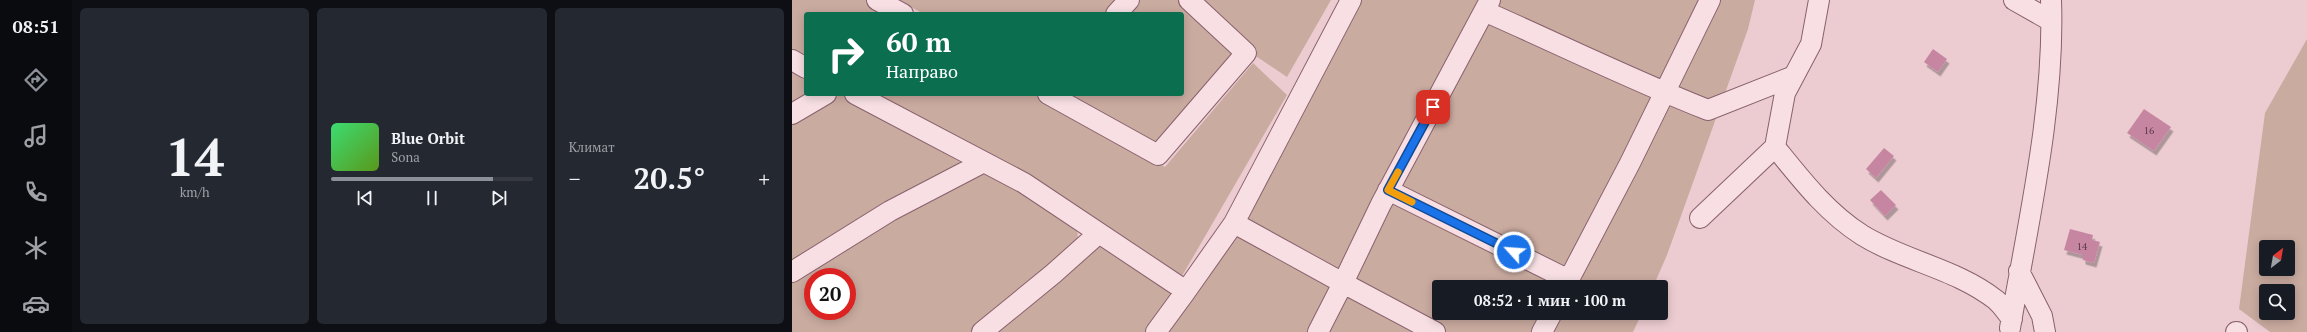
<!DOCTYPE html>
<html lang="ru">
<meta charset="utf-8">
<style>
body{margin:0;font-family:"PT Serif",serif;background:#242831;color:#f1f3f6;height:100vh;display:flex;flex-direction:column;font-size:15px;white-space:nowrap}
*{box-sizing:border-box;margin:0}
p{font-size:13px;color:#9ea1a6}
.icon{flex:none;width:22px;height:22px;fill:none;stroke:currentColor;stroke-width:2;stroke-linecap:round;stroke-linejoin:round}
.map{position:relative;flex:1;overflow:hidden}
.details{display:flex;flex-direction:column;gap:8px;padding:8px;background:#0d0f14;width:720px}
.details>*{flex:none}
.hud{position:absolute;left:12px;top:12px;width:380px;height:84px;border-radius:4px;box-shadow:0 2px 10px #0003;background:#0b6e4f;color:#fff;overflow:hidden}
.needle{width:26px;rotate:31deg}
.buttons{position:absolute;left:1467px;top:240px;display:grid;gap:8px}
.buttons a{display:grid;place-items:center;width:36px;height:36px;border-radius:4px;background:#171b24;box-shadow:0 2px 10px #0003;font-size:20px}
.speed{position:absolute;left:12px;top:268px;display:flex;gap:8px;font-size:20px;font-weight:700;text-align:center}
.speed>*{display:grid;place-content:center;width:52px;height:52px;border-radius:50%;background:#171b24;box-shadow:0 2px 10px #0003;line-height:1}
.speed .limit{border:6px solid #d22;background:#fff;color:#111}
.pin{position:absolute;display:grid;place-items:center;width:34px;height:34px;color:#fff;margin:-17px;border-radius:8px;box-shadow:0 2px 6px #0006}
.me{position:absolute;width:44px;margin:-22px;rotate:296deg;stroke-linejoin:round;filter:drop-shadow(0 0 3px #0008)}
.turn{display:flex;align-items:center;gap:14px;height:84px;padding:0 16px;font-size:18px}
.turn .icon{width:52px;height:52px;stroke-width:2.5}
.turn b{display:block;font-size:28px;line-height:34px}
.big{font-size:30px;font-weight:800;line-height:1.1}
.details .tile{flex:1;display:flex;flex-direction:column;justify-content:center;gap:6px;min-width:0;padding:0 14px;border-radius:6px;background:#242831}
.details .dial{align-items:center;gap:0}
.dial b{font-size:52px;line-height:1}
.song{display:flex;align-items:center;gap:12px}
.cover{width:48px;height:48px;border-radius:6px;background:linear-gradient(135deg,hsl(140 70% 55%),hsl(90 70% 35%))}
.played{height:4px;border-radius:2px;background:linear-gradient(90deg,#8c9099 80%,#363941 80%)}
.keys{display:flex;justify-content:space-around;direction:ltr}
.heat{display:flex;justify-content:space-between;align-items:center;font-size:22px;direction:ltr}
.details .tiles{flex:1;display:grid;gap:8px;grid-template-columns:repeat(3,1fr)}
.trip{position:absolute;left:640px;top:280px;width:236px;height:40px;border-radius:4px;background:#171b24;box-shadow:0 2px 10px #0003;font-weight:800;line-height:40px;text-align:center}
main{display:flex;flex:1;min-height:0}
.menu{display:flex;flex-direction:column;width:72px;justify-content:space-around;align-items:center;background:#090b0e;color:#9ea1a6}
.menu .icon{width:28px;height:28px}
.menu .on{color:#8c9099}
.menu b{font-size:18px;color:#f1f3f6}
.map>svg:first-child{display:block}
.green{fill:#caaba0;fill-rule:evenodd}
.building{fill:#c686a2;filter:url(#shadow)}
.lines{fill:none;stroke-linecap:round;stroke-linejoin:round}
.minor-casing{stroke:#88616d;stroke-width:22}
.minor{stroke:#f7dfe3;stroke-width:20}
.route-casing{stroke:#114b97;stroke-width:10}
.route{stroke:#1a73e8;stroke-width:7}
.slow{stroke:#f59e0b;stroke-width:7}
.labels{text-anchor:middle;stroke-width:3;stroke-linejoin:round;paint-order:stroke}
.number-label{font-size:10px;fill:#5d3c49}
</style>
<main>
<nav class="menu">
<b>08:51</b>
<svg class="icon on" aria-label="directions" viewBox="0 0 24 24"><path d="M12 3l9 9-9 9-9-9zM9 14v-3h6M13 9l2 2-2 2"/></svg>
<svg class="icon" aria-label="music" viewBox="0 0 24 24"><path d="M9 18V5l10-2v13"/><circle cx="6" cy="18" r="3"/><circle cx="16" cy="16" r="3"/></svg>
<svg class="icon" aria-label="phone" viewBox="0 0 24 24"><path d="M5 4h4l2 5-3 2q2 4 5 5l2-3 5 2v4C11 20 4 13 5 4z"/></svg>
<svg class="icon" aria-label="climate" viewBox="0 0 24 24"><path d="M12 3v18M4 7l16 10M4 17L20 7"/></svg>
<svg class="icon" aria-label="car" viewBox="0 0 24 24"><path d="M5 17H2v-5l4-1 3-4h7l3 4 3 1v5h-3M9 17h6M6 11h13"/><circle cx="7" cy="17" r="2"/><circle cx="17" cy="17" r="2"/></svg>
</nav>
<section class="details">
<div class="tiles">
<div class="tile dial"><b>14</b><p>km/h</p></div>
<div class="tile">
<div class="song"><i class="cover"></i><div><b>Blue Orbit</b><p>Sona</p></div></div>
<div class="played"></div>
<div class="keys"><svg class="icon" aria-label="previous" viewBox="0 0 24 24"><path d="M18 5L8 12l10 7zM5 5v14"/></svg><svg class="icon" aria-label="pause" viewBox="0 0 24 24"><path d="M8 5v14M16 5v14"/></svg><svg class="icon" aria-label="next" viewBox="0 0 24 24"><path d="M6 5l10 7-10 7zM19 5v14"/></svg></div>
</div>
<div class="tile"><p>Климат</p>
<div class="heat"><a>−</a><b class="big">20.5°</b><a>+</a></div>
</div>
</div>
</section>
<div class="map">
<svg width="1515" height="332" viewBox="0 0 1515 332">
<defs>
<filter id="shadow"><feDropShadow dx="2.5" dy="4.5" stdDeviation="0" flood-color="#0004"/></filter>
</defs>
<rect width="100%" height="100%" fill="#ecccd1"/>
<path class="green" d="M 0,0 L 74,0 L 99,14 L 14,14 L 14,58 L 0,51 Z
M 106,0 L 539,0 L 495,77 L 455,50 L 369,146 L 276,94 L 390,94 L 390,14 L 132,14 Z
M 568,0 L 963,0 L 956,29 L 875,255 L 861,287 L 647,287 L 647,313 L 850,313 L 841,332 L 537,332 L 564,277 L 454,218 Z
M 1515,39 L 1515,332 L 1478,332 L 1447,309 L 1473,113 ZM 1474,247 L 1496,247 L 1496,269 L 1474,269 ZM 1474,291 L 1496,291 L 1496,313 L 1474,313 Z
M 461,63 L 495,95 L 390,276 L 82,94 L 243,94 L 373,167 Z
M 0,67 L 14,75 L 14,94 L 19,94 L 0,105 Z
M 45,94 L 51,94 L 173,165 L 0,265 L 0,121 Z
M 192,170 L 285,227 L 286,240 L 183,332 L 0,332 L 0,279 L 126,203 ZM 21,277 L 55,277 L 55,311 L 21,311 Z
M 444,233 L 537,288 L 515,332 L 369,332 Z
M 309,245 L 387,294 L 359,332 L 199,332 Z"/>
<path class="building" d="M 1141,49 L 1155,59 L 1146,72 L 1132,62 Z
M 1352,109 L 1379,127 L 1362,151 L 1335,133 Z
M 1092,148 L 1102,156 L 1084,178 L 1074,169 Z
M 1089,190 L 1104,205 L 1093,216 L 1078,200 Z
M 1278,229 L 1301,235 L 1300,240 L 1308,242 L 1302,263 L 1291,260 L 1291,255 L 1272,250 Z"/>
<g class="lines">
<g class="minor-casing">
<path id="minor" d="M 85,0 L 111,14
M 1027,0 L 1019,44 L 993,93 L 983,147 C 1009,179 1034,212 1070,235 C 1112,261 1165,269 1204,300 C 1210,305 1215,313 1220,319
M 1222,0 L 1259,21
M 692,11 C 767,44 840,80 916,110 L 1002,76
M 324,14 L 337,0
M 0,60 L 14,68
M 63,94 L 232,183 L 394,291 L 364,332
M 256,94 L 366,155 L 454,53 L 397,0
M 0,114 L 34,94
M 596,190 L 777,280
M 908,218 L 983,147
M 442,223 L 559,0
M 1227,271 L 1250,316 L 1253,332
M 0,272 L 98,211 L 192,162
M 773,287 L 838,163 L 918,0
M 394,291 L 442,223 L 551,283 L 526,332
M 1218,328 C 1236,222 1263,108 1259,0
M 190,332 L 261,274 L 307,233
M 643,332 L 551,283 L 589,204 L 698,0
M 750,332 L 760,313
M 1444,332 L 1445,332"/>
</g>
<use href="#minor" class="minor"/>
</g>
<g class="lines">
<g class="route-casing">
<path id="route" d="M 641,107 L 596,190 L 722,252"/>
</g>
<use href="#route" class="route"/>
<path class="slow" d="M 606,172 L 596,190 L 620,202"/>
</g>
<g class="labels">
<g class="number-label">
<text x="1357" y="134">16</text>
<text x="1290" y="250">14</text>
</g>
</g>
</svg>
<div class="buttons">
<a><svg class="needle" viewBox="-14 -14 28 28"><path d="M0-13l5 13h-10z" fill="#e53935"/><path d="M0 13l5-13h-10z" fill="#9ea1a6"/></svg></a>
<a><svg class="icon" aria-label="search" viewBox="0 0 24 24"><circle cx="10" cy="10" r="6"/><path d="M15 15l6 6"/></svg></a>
</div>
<div class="speed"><div class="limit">20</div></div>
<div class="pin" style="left:641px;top:107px;background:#d93025"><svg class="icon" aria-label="arrive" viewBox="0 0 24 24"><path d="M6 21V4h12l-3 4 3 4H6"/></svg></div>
<svg class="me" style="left:722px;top:252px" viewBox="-20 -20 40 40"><circle r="17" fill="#1a73e8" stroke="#fff" stroke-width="3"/><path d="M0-11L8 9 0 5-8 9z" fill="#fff"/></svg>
<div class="trip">08:52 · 1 мин · 100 m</div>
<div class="hud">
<div class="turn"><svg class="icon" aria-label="right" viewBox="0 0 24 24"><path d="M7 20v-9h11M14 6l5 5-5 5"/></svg><div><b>60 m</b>Направо</div></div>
</div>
</div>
</main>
